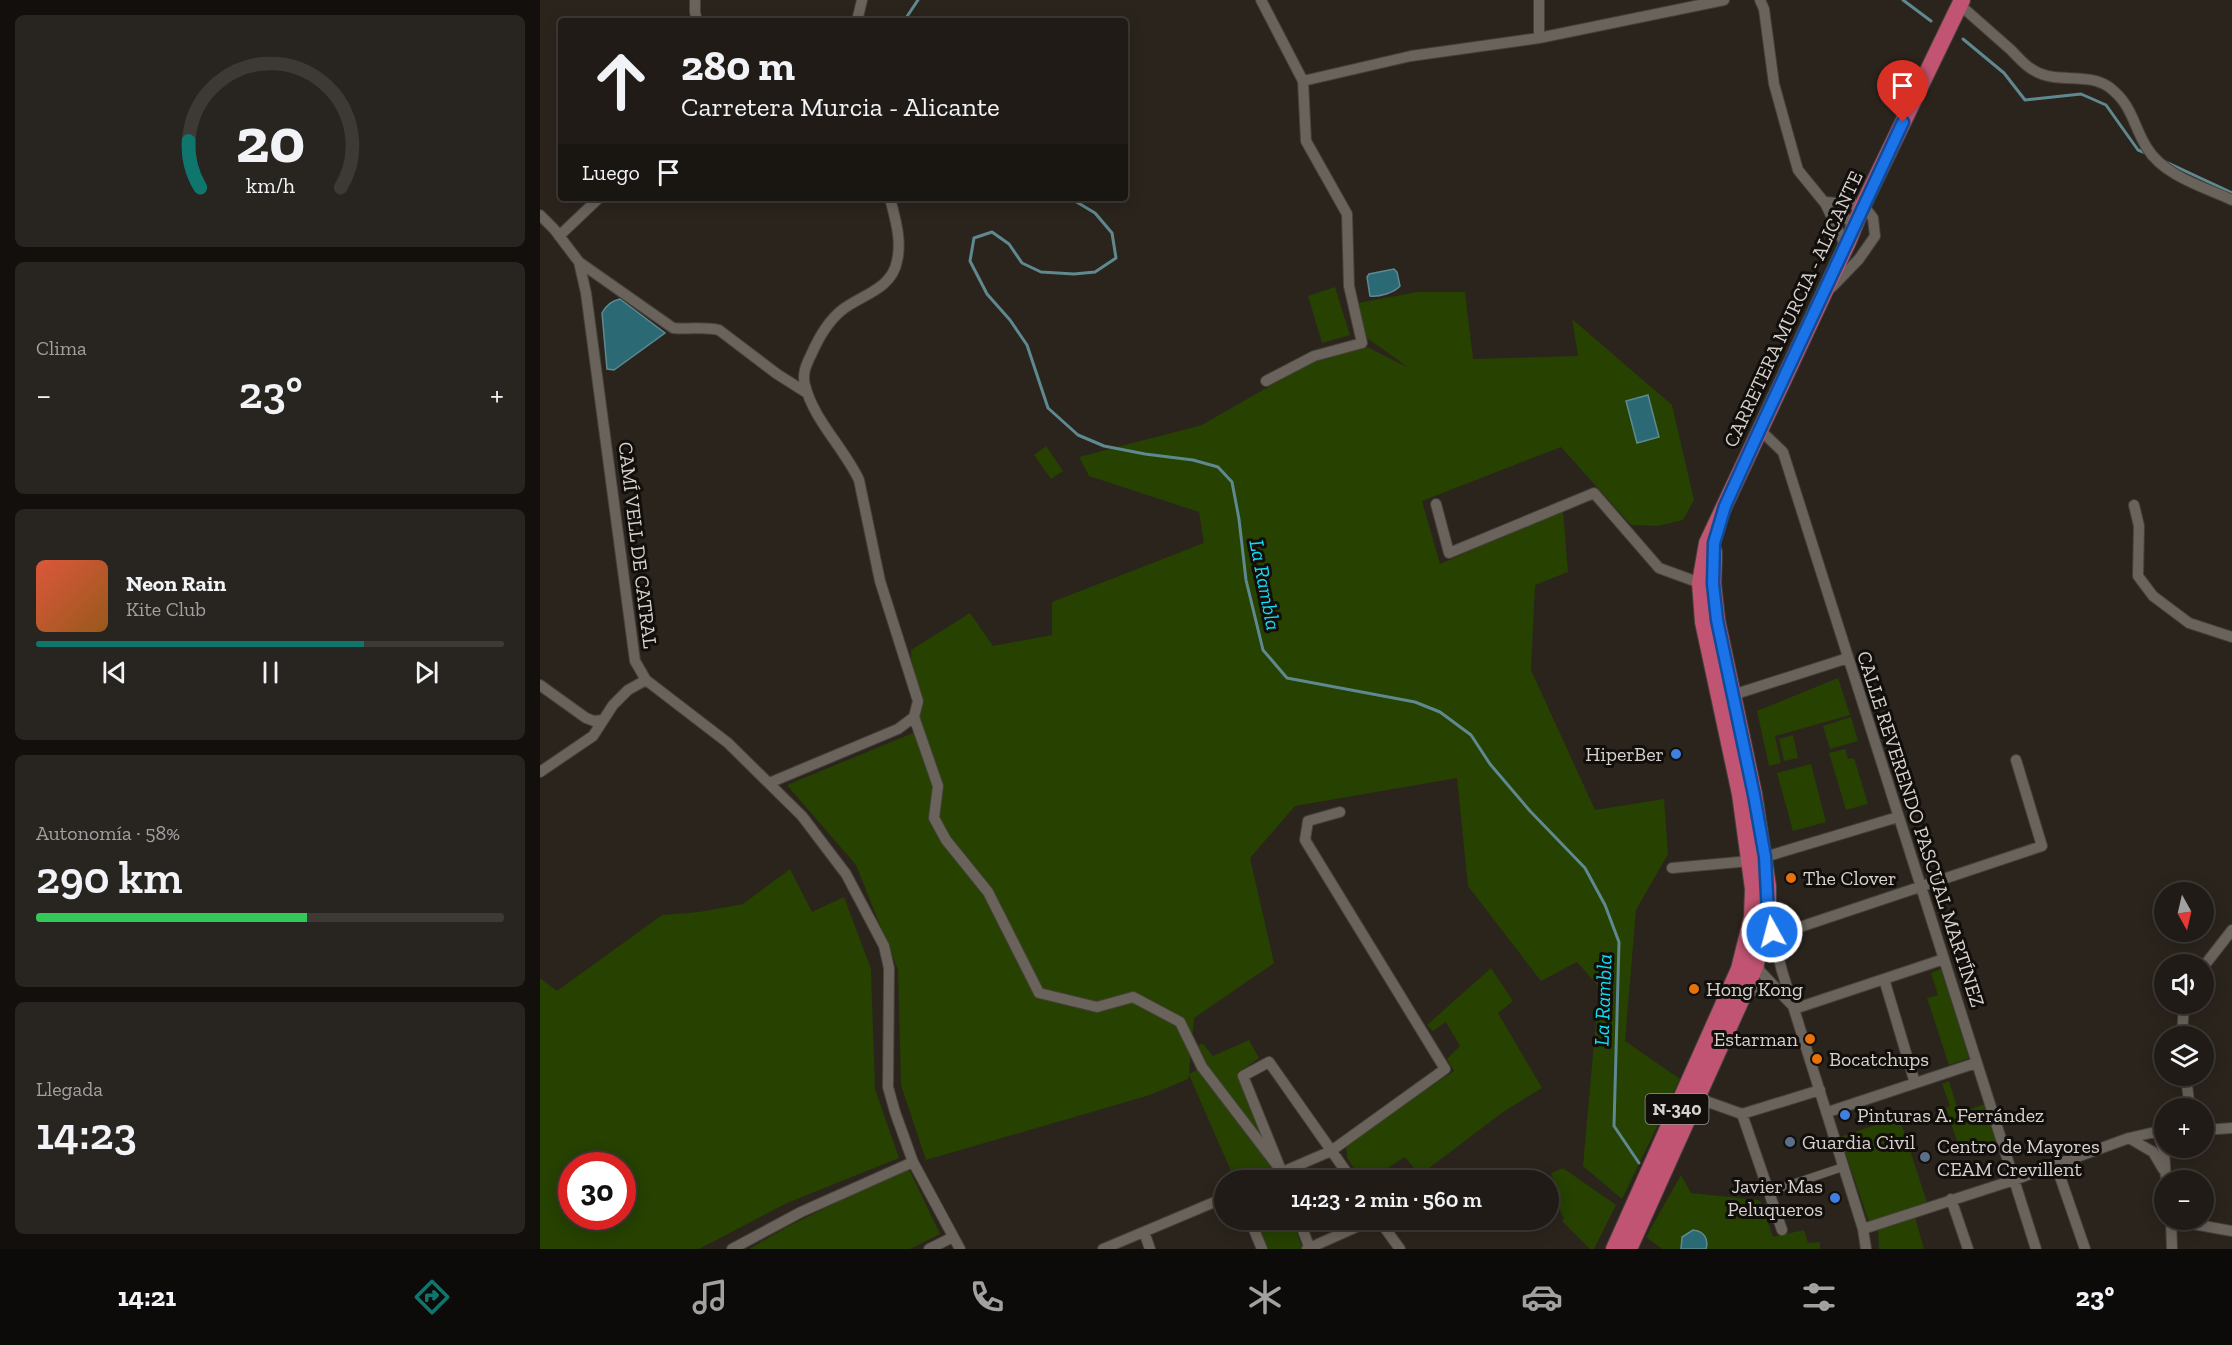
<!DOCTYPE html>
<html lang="es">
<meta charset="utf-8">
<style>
body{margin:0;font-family:"Zilla Slab",serif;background:#28241f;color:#f1f3f6;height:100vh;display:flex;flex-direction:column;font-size:22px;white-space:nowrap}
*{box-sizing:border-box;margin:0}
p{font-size:20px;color:#a2a1a1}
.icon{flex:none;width:33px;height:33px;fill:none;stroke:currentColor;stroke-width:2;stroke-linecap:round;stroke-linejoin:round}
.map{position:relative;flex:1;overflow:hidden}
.panel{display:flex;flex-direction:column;gap:15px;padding:15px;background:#120f0c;width:540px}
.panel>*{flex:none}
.hud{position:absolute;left:18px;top:18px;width:570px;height:183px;border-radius:6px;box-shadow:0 3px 15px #0003,0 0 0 2px #3d3935;background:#201b16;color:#f1f3f6;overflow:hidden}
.needle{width:39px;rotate:172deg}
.buttons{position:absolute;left:1614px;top:882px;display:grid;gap:12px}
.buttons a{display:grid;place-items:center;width:60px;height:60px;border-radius:50%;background:#201b16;box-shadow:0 3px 15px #0003,0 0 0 2px #3d3935;font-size:30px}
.speed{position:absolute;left:18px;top:1152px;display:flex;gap:12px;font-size:30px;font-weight:700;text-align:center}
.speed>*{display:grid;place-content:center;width:78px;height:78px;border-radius:50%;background:#201b16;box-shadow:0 3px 15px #0003,0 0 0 2px #3d3935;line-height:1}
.speed .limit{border:9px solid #d22;background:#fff;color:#111}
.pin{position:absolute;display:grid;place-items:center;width:51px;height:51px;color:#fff;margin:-62px -26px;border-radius:50% 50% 50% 0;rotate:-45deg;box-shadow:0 0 6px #0007}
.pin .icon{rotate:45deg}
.me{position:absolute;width:66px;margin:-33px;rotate:353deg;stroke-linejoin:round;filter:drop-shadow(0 0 4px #0008)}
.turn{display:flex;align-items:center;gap:21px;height:126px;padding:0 24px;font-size:27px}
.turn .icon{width:78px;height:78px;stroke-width:2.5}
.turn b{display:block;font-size:42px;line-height:51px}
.then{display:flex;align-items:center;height:57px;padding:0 24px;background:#0003;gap:12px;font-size:22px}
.big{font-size:45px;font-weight:600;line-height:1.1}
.panel .widget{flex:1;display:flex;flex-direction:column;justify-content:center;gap:9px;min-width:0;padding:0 21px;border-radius:9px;background:#28241f}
.panel .dial{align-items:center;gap:0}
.dial svg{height:156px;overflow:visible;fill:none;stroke:#3d3935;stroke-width:7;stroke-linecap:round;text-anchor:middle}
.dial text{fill:#f1f3f6;stroke:none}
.song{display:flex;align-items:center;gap:18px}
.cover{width:72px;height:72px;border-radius:9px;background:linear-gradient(135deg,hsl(10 70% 55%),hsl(30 70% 35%))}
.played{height:6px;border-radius:3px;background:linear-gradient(90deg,#0f766e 70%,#3d3935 70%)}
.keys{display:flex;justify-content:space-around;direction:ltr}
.heat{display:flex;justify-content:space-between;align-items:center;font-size:33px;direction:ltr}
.charge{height:9px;border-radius:4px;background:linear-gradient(90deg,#34c759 58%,#3d3935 0)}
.trip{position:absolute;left:674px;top:1170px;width:345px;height:60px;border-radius:30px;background:#201b16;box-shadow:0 3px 15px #0003,0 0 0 2px #3d3935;font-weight:600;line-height:60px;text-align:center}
.tab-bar{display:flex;height:96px;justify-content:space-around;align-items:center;background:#0d0b09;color:#a2a1a1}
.tab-bar .icon{width:42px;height:42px}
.tab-bar .current{color:#0f766e}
.tab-bar b{font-size:27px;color:#f1f3f6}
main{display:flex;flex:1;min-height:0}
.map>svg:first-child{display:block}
.green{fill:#264100;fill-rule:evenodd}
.water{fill:#2b6a75;stroke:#5f8990;stroke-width:1.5}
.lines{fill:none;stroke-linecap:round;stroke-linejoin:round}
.stream{stroke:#5f8990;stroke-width:3}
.pedestrian-casing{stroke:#46403b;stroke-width:9}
.minor-casing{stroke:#46403b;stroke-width:12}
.trunk-casing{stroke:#46403b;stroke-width:18}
.pedestrian{stroke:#6a635b;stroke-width:8}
.minor{stroke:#6a635b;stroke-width:10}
.trunk{stroke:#c15472;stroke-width:16}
.route-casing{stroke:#114b97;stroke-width:15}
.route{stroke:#1a73e8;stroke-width:10}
.shop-dot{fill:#3f7fe0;stroke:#110e0b;stroke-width:2}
.food-dot{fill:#e8710a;stroke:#110e0b;stroke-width:2}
.service-dot{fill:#5c6f8a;stroke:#110e0b;stroke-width:2}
.labels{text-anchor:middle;stroke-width:6;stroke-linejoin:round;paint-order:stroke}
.shield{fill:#110e0b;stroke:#9c9794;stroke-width:1.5}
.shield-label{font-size:18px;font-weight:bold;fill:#d7d2ce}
.street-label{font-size:20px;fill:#d7d2ce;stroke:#110e0b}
.poi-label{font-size:20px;fill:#d7d2ce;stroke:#110e0b;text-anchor:start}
.water-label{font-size:21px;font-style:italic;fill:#12ddf7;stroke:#110e0b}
</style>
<main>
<section class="panel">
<div class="widget dial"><svg viewBox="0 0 100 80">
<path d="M14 69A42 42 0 1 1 86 69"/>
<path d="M14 69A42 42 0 0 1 8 45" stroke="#0f766e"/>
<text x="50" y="56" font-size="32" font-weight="700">20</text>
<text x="50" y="72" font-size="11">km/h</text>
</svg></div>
<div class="widget"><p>Clima</p>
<div class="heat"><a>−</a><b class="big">23°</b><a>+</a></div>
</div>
<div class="widget">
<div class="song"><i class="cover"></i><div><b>Neon Rain</b><p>Kite Club</p></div></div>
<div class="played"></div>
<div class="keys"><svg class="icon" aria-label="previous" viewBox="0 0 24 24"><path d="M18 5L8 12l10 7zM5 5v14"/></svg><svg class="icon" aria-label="pause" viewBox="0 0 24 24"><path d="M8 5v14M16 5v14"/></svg><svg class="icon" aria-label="next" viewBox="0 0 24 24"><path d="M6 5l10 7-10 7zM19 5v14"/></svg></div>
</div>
<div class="widget"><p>Autonomía · 58%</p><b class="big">290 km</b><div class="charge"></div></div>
<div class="widget"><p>Llegada</p><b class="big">14:23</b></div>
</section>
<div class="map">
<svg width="1692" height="1249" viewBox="0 0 1692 1249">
<rect width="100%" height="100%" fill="#2b241d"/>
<path class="green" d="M 795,287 L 810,335 L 782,343 L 768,296 Z
M 877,292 L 925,292 L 933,359 L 1038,356 L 1032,319 L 1132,405 L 1154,500 L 1143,520 L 1118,526 L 1091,525 L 1021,447 L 882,501 L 900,564 L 1023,510 L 1028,572 L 995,585 L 991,670 L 1055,810 L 1124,799 L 1128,854 L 1096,910 L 1085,1041 L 1140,1079 L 1082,1199 L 1043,1166 L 1059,987 L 1037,962 L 1001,981 L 928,886 L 917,778 L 755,806 L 710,858 L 734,963 L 654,1018 L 649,1074 L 657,1070 L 735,1169 L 708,1180 L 695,1180 L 649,1075 L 648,1079 L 610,1095 L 386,1160 L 361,1085 L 358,970 L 316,865 L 247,785 L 373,733 L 371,650 L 430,613 L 453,646 L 512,635 L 512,602 L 664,543 L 659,512 L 549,476 L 539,457 L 662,425 L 775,360 L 827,347 L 869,368 L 816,330 L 813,304 Z
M 506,446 L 523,471 L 511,479 L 494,455 Z
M 1298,678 L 1310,715 L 1235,736 L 1241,763 L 1229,766 L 1217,711 Z
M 1311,717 L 1318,741 L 1290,749 L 1283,726 Z
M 1253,735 L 1258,758 L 1244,761 L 1239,739 Z
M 1305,749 L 1308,759 L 1314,758 L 1328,804 L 1306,810 L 1289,753 Z
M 1271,764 L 1286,822 L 1253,831 L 1237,773 Z
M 250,869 L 272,912 L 304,897 L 331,969 L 335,1089 L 359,1158 L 247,1203 L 159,1249 L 0,1249 L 0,978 L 17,991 L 122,915 L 159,912 L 203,904 ZM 32,1166 L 82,1166 L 82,1216 L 32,1216 Z
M 951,968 L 973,1001 L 958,1013 L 1002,1088 L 963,1112 L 880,1175 L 865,1157 L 829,1180 L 822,1180 L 807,1158 L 806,1143 L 914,1071 L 907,1059 L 920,1046 L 906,1022 L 893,1031 L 887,1025 Z
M 1401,969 L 1429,1058 L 1409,1065 L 1387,998 L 1398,995 L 1391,973 Z
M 709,1040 L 719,1058 L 698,1073 L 729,1147 L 668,1066 L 658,1045 L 663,1044 L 673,1056 Z
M 1409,1081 L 1419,1113 L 1448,1103 L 1460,1140 L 1418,1153 L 1416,1149 L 1419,1147 L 1406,1108 L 1410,1106 L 1402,1084 Z
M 1359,1117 L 1387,1202 L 1329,1222 L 1300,1137 Z
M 368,1167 L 400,1234 L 370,1249 L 209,1249 L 245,1228 Z
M 1023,1168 L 1076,1205 L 1054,1249 L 1050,1249 L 1022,1221 L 1024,1219 L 1012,1192 L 1017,1188 L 1011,1173 Z
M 1141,1175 L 1151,1193 L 1218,1200 L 1221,1202 L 1233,1237 L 1264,1230 L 1268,1243 L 1280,1242 L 1280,1249 L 1122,1249 L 1106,1237 Z
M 1375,1217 L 1384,1249 L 1339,1249 L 1338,1229 Z
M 717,1220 L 752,1220 L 763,1249 L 727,1249 Z"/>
<path class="water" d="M 854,269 L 857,272 L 860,286 C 854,293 839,297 830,296 L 827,277 L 829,274 Z
M 80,299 L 125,333 L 74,370 L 67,369 L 62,313 C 66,305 71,301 80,299 Z
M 1108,395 L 1119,437 L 1097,443 L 1086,401 Z
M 1153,1230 C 1164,1231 1169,1239 1166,1249 L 1141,1249 L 1142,1237 Z"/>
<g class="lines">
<path class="stream" d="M 1363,0 L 1391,21
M 364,21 L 378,0
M 1423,39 L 1464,73 L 1485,100 L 1541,94 L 1566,105 L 1598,150 L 1606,153
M 1626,162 L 1692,193
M 530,198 L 555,213 L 572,233 L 576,258 L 555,272 L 534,274 L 501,272 L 482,263 L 469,244 L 452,232 L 434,238 L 430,261 L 447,294 L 470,320 L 487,345 L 508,408 L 538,435 L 564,446 L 605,454 L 653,460 L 678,467 L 692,482 L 699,519 L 706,580 L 723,650 L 747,678 L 875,702 L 900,712 L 931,735 L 950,764 L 990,811 L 1045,868 L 1065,905 L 1079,942 L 1074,1126 L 1099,1163"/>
<g class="pedestrian-casing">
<path id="pedestrian" d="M 1228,1192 L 1303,1167"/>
</g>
<g class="minor-casing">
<path id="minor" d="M 155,0 L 155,12 L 157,21
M 721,0 L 763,81
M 1220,0 L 1224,9 L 1234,84 L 1258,170 L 1284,202 L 1315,225
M 1420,5 C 1437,20 1454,35 1471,50 C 1478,57 1486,67 1495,71 C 1517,84 1548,72 1569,87 C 1593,105 1593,126 1607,148 C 1624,176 1664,187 1692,200
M 317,21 L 322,0
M 999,38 L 999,0
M 1285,202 L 1323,205 L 1333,218 L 1335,236 L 1319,259 L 1292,287
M 1286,205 L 1306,247
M 0,215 L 14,229 L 39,262 L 46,293 L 95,661 L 106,680 L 188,743 L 262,816 L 306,874 L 344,946 L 349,968 L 348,1087 L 355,1112 L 373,1162 L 420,1249
M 19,236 L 59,198
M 39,262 L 133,328 C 148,330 164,326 179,330 L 237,374 L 267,393
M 726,381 L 774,356 L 822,343 L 809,286 L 807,214 L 766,141 L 763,81 L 871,56 L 999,38 L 1184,0
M 1219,429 L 1243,452 L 1496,1249
M 896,504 L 909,553 L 1054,493 L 1119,568 L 1160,583
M 1594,505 L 1599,526 L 1598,576 L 1613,596 L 1649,623 L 1692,637
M 0,685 L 46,718 L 54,721 L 63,720
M 1202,692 L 1308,658
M 374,717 L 398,786 L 394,818 L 406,840 L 448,892 L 499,993 L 557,1007 L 593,997 L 640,1022 L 662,1067 L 743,1173
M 0,772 L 53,736 L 73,705 L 88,690 L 106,680
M 229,783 L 358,729 L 374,717 L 378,701 L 340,581 L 319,480 C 304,448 273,419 265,385 C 262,374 266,365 271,355 C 278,339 288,321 302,310 C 321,295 352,289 357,261 C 362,239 355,219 350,198
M 1225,857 L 1358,817
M 1132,868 L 1210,861
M 1229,919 L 1242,971 L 1323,1229 L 1326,1249
M 1235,947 L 1239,938 L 1248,931 L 1502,846 L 1476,760
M 1216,961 L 1220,971 L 1251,1004
M 1664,966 L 1692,930
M 1344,979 L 1375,1083
M 1204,996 C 1215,988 1226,987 1239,991
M 1254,1009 L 1404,959
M 1642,1036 L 1644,1004
M 1646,1076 L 1649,1102 L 1647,1108
M 1157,1098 L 1202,1114 L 1280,1090
M 1288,1112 L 1436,1063
M 1202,1114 L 1242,1230
M 1664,1130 L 1692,1128
M 1617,1131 L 1624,1151 L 1626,1180
M 1589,1138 L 1613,1152 L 1623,1169
M 1516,1165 L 1545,1249
M 724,1180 L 791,1151 L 905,1069 L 765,840 L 768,821 L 800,812
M 745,1180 L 703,1076 L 729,1062 L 812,1180
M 1411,1199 L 1428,1249
M 710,1220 L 722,1249
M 759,1220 L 770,1249
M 839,1220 L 860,1249
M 1631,1220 L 1632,1249
M 1632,1222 L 1642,1222 L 1692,1231
M 1323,1229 L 1474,1180 L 1589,1138 L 1624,1130
M 604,1232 L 610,1249
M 192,1249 L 261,1212 L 373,1162
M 389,1249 L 413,1237
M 563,1249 L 684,1198
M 767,1249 L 832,1220"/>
</g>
<g class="trunk-casing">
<path id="trunk" d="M 1074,1249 L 1199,969 L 1212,917 L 1213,889 L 1200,794 L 1163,622 L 1160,583 L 1167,543 L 1308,242 L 1323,205 L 1422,0
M 1089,1249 L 1203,996 L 1216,964 L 1228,914 L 1228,886 L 1214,794 L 1177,620 L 1173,584 L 1174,552"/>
</g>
<use href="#pedestrian" class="pedestrian"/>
<use href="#minor" class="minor"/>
<use href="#trunk" class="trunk"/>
</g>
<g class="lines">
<g class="route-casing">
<path id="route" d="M 1232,932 L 1228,914 L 1225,857 L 1214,795 L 1177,620 L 1173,584 L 1174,543 L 1185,506 L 1220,429 L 1363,122"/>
</g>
<use href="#route" class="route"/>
</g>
<g class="shop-dot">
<circle cx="1136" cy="754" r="6"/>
<circle cx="1305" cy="1115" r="6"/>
<circle cx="1295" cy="1198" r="6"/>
</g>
<g class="food-dot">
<circle cx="1251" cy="878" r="6"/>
<circle cx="1154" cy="989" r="6"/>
<circle cx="1270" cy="1039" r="6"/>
<circle cx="1277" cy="1059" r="6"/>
</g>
<g class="service-dot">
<circle cx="1250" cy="1142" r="6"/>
<circle cx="1385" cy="1157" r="6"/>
</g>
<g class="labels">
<rect class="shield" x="1105.5" y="1094" width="63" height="30" rx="4.5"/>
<g class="shield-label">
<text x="1137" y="1115">N-340</text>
</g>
<g class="street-label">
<text transform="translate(1253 309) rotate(-65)" y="7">CARRETERA MURCIA - ALICANTE</text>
<text transform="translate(98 545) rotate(83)" y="7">CAMÍ VELL DE CATRAL</text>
<text transform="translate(1381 829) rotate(72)" y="7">CALLE REVERENDO PASCUAL MARTÍNEZ</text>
</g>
<g class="poi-label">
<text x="1124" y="761" text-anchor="end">HiperBer</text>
<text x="1263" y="885">The Clover</text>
<text x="1166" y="996">Hong Kong</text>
<text x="1258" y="1046" text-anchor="end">Estarman</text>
<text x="1289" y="1066">Bocatchups</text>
<text x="1317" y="1122">Pinturas A. Ferrández</text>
<text x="1262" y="1149">Guardia Civil</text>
<text x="1397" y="1153">Centro de Mayores<tspan x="1397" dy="23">CEAM Crevillent</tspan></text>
<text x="1283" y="1193" text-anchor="end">Javier Mas<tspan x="1283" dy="23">Peluqueros</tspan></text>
</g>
<g class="water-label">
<text transform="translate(725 585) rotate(79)" y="7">La Rambla</text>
<text transform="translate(1063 1000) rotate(-88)" y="7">La Rambla</text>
</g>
</g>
</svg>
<div class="buttons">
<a><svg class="needle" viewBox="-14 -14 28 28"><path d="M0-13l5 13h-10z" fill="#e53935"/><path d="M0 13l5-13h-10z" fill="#a2a1a1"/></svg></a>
<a><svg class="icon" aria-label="sound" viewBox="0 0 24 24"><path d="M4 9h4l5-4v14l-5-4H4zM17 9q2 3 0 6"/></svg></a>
<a><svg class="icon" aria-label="layers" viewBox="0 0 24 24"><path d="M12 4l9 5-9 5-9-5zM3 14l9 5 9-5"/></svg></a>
<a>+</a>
<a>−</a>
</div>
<div class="speed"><div class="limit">30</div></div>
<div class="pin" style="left:1363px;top:122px;background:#d93025"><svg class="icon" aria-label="arrive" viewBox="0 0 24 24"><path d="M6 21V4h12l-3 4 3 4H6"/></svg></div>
<svg class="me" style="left:1232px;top:932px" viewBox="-20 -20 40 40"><circle r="17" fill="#1a73e8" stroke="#fff" stroke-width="3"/><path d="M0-11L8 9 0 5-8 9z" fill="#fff"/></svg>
<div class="trip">14:23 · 2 min · 560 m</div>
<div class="hud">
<div class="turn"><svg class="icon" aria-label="ahead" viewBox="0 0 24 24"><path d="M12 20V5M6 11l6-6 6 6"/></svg><div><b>280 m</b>Carretera Murcia - Alicante</div></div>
<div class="then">Luego<svg class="icon" aria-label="arrive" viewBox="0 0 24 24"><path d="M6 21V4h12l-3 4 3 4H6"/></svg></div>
</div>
</div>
</main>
<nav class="tab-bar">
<b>14:21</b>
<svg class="icon current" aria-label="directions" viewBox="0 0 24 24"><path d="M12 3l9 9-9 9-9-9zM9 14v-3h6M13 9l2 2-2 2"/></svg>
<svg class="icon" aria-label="music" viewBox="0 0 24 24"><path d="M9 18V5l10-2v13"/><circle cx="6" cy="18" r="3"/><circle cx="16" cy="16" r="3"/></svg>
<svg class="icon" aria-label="phone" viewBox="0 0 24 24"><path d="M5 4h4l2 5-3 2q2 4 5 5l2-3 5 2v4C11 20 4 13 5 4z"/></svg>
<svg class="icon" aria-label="climate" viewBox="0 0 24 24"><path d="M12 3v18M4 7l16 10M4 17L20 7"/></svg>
<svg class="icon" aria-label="car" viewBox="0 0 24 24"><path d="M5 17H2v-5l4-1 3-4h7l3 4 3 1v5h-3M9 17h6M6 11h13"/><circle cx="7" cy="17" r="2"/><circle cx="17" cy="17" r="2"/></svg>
<svg class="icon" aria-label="filters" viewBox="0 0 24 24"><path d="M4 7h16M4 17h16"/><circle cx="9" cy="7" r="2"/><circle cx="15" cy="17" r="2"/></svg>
<b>23°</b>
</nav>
